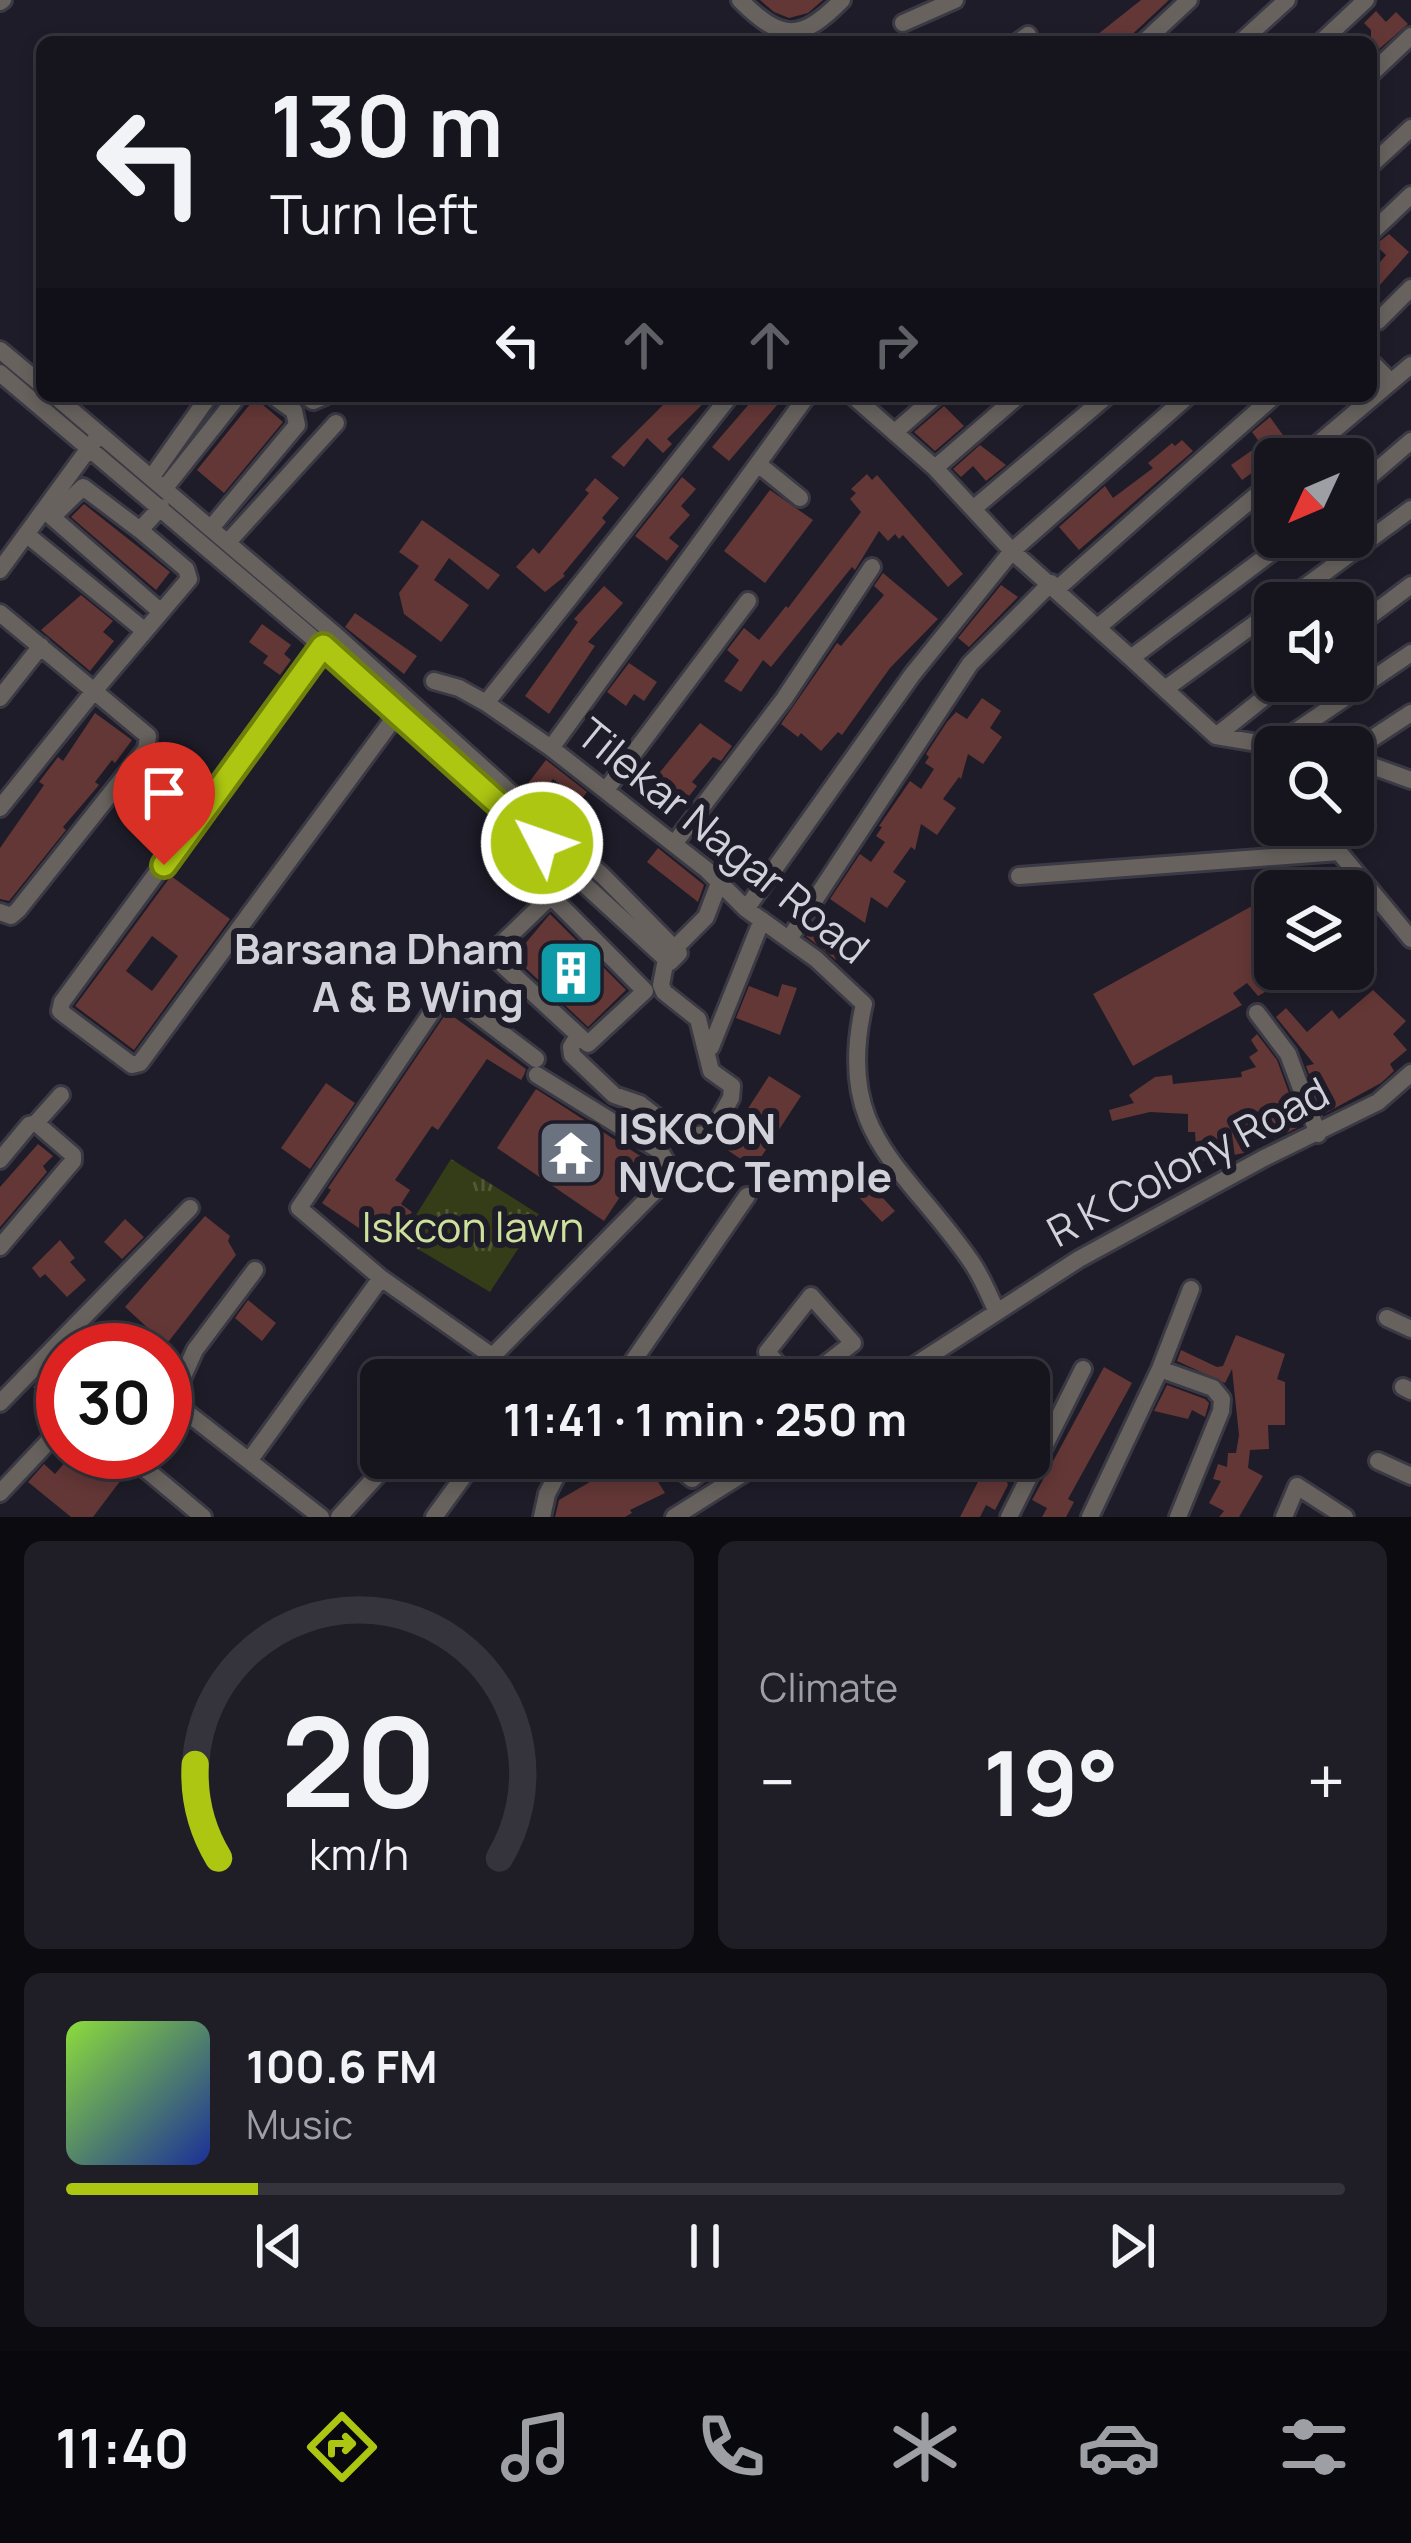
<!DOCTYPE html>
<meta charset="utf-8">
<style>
body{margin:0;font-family:Manrope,sans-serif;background:#1f1e27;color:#f1f3f6;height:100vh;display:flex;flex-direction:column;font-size:45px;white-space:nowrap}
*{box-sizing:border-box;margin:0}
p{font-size:39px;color:#9e9fa4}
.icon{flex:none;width:66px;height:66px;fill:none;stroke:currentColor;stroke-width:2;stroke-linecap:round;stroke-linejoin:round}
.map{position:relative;height:1517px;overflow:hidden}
.drawer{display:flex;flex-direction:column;gap:24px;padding:24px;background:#0c0c10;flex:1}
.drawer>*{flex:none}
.banner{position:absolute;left:36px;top:36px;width:1341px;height:366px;border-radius:18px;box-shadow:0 6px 18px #0003,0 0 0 3px #35343c;background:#16151e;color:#f1f3f6;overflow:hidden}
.needle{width:78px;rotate:226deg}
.controls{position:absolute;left:1254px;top:438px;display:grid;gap:24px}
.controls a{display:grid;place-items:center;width:120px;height:120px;border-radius:18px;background:#16151e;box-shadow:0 6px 18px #0003,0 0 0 3px #35343c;font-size:60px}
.speed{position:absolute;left:36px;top:1323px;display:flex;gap:24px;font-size:60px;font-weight:700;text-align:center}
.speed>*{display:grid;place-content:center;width:156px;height:156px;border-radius:50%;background:#16151e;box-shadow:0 6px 18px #0003,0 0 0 3px #35343c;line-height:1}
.speed .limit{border:18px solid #d22;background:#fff;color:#111}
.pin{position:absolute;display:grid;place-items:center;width:102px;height:102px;color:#fff;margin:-123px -51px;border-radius:50% 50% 50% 0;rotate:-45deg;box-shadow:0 0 12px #0007}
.pin .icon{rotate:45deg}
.me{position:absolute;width:132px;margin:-66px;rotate:311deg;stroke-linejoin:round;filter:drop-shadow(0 0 9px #0008)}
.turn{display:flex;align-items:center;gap:42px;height:252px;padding:0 36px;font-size:54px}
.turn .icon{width:156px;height:156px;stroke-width:2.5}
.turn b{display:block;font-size:84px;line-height:102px}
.lanes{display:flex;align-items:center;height:114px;padding:0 36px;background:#0003;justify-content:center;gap:60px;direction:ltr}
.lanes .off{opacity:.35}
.big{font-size:90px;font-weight:700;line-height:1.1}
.drawer .widget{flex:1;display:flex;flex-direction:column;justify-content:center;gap:18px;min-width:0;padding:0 42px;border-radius:18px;background:#1f1e27}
.drawer .dial{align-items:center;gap:0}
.dial svg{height:312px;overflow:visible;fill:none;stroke:#35343c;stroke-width:7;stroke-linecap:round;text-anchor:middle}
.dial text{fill:#f1f3f6;stroke:none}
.song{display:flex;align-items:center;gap:36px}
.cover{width:144px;height:144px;border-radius:18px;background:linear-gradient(135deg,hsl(90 70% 55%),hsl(230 70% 35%))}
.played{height:12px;border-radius:6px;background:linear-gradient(90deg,#acc611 15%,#35343c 15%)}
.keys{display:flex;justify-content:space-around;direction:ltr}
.heat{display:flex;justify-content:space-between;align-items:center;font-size:66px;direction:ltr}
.drawer .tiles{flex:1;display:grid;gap:24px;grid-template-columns:1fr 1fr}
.widget:last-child{grid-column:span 2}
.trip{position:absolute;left:360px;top:1359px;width:690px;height:120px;border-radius:18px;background:#16151e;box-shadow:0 6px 18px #0003,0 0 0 3px #35343c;font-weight:700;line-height:120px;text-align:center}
.menu{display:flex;height:192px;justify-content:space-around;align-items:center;background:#09080c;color:#9e9fa4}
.menu .icon{width:84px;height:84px}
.menu .current{color:#acc611}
.menu b{font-size:54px;color:#f1f3f6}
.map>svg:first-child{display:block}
.grass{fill:url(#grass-tufts)}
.building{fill:#633736;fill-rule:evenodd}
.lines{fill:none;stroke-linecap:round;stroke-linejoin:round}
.minor-casing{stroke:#3a3944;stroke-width:22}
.minor{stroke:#67625e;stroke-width:16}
.route-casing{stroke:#70810b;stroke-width:30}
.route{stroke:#acc611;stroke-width:21}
.labels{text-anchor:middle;stroke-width:12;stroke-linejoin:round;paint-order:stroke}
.street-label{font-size:42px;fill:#d1d1d9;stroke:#1d1c28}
.poi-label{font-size:42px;font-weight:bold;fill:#d1d1d9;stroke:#1d1c28;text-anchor:end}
.park-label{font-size:42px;fill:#cde19c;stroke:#1d1c28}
</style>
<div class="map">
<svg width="1411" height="1517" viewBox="0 0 1411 1517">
<defs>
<pattern id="grass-tufts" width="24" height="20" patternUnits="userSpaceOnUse" patternTransform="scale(3)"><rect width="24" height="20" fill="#343d17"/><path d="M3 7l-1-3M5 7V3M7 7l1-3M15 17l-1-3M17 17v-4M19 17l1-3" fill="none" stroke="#505838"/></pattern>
</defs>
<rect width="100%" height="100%" fill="#1d1c28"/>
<path class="grass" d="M 451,1159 L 540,1215 L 490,1292 L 401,1239 Z"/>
<path class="building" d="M 760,0 L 823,0 L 808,13 L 789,18 L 774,12 Z
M 1141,0 L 1169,0 L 1124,42 L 1088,42 Z
M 1376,11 L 1386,22 L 1396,12 L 1408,24 L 1371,56 L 1371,30 L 1364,23 Z
M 1389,234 L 1409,252 L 1371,295 L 1371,273 L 1386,255 L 1375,245 Z
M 672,396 L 711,396 L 667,439 L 672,444 L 663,453 L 647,438 L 624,467 L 611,457 Z
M 756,396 L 768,396 L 778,404 L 729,461 L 712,447 Z
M 255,398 L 283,422 L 224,493 L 197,470 Z
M 944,406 L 964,426 L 935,451 L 914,432 Z
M 1270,417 L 1290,445 L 1242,480 L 1231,465 L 1261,444 L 1252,432 Z
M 1182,440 L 1193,451 L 1079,550 L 1059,527 L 1105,486 L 1113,498 L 1153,468 L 1148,463 L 1172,443 L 1175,446 Z
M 980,445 L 1006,465 L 986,481 L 973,466 L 961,477 L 953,469 Z
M 867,474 L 872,480 L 877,475 L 963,574 L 948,587 L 903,535 L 899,539 L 895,534 L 888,541 L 879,531 L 855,570 L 852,567 L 771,667 L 763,660 L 741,692 L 724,681 L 739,660 L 727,650 L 744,628 L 759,640 L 786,606 L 788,608 L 861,512 L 850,499 L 856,493 L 851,489 Z
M 682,477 L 696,489 L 681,506 L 690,515 L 669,538 L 679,546 L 667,561 L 635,536 Z
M 595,478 L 619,498 L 602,518 L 606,522 L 563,574 L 565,576 L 545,592 L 516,567 L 533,548 L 539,554 L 589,493 L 585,490 Z
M 770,490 L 813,520 L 765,583 L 724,551 Z
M 84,504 L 170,572 L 156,590 L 71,517 Z
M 422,520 L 500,575 L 488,590 L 449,558 L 434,580 L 469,605 L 441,642 L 404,614 L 399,593 L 419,566 L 399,552 Z
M 883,573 L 938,619 L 890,668 L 842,735 L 838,732 L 821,751 L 801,733 L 798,737 L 781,724 L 837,643 L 841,646 L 884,595 L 874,586 Z
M 1001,585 L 1018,597 L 969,647 L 958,638 Z
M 604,586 L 623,603 L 588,642 L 595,646 L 549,714 L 525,696 L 578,622 L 574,619 Z
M 81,595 L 113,621 L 103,632 L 114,641 L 90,671 L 41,630 Z
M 355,613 L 417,656 L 404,674 L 345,627 Z
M 262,624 L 291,645 L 284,654 L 291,660 L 280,675 L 263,663 L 268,656 L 249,642 Z
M 629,663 L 657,682 L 644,701 L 634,694 L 626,706 L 607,692 Z
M 982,698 L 1001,711 L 990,728 L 1002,737 L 983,764 L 968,754 L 961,779 L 959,777 L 943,799 L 956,808 L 937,835 L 921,824 L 915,850 L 911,847 L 893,872 L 906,881 L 887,908 L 871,897 L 865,923 L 830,899 L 860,854 L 871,862 L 885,842 L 876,836 L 882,827 L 879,826 L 910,781 L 921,789 L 934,769 L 925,763 L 929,757 L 926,754 L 947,722 L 956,712 L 967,719 Z
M 95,713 L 132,740 L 115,763 L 112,760 L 95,782 L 99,785 L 63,827 L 66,830 L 9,901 L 0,899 L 0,848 L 44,785 L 39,782 L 58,757 L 63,761 Z
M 700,723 L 732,746 L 721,761 L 713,757 L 692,782 L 697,786 L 686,800 L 656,777 Z
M 546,760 L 587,792 L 581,800 L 553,779 L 540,796 L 526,786 Z
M 658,848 L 704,885 L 698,902 L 647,862 Z
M 171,876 L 230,919 L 134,1050 L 75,1006 ZM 152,936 L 178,956 L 152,991 L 126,971 Z
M 1261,901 L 1275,925 L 1275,969 L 1307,969 L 1258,996 L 1247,983 L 1233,993 L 1242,1005 L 1133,1066 L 1093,994 Z
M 550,914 L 626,990 L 588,1027 L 514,957 Z
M 818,919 L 850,938 L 836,960 L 806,936 Z
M 782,984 L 797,988 L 780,1035 L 736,1018 L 749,986 L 778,997 Z
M 1373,990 L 1406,1021 L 1393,1034 L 1407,1050 L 1390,1064 L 1394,1071 L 1381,1083 L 1324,1114 L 1306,1066 L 1314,1064 L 1276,1017 L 1286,1008 L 1307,1032 L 1332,1010 L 1339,1019 Z
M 447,1012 L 526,1069 L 524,1075 L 521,1080 L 487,1059 L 438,1130 L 432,1126 L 395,1180 L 410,1190 L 401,1204 L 412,1212 L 396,1235 L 387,1228 L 378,1241 L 322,1203 L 331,1190 L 328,1188 Z
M 1257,1034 L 1277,1060 L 1301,1126 L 1274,1139 L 1270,1123 L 1244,1126 L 1249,1152 L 1203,1161 L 1202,1147 L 1196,1147 L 1195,1132 L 1188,1132 L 1188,1114 L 1150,1112 L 1112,1121 L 1109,1110 L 1134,1103 L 1129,1095 L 1155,1077 L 1172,1075 L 1173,1084 L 1242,1077 L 1241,1072 L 1256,1067 L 1249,1057 L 1258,1051 L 1251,1040 Z
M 769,1076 L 801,1096 L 754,1168 L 723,1147 Z
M 326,1083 L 355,1103 L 310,1169 L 281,1148 Z
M 536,1089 L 645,1159 L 604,1221 L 497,1148 Z
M 38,1144 L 53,1156 L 43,1166 L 47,1172 L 0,1227 L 0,1187 Z
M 853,1166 L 895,1211 L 882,1222 L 841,1178 Z
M 205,1216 L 230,1236 L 228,1241 L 236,1255 L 169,1341 L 162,1341 L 125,1307 Z
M 125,1219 L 144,1237 L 122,1259 L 104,1242 Z
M 60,1240 L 75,1258 L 70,1262 L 86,1280 L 67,1297 L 45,1274 L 40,1278 L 32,1268 Z
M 248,1300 L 276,1323 L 262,1341 L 235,1318 Z
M 1236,1335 L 1285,1354 L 1277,1379 L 1285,1382 L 1285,1425 L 1268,1425 L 1269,1449 L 1250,1450 L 1248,1468 L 1263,1476 L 1239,1517 L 1219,1517 L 1224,1511 L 1209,1503 L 1221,1481 L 1213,1479 L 1218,1464 L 1227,1467 L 1228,1453 L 1236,1453 L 1239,1435 L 1232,1369 L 1225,1383 L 1177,1361 L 1181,1350 L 1217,1367 L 1223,1366 Z
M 63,1357 L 63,1414 L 58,1415 L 33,1387 Z
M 1104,1367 L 1132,1383 L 1068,1499 L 1074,1502 L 1066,1517 L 1042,1517 L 1047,1508 L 1032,1500 Z
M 1167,1385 L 1205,1399 L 1209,1403 L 1205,1417 L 1192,1410 L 1188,1419 L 1154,1411 Z
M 74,1452 L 95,1452 L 124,1476 L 93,1517 L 71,1517 L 28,1482 L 44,1464 L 55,1474 Z
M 630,1466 L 633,1471 L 638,1468 L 644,1478 L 652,1472 L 665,1493 L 630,1510 L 632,1513 L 625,1517 L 555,1517 L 559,1500 L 595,1479 Z
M 988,1471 L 1006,1479 L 1008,1485 L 995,1510 L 986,1505 L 980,1517 L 960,1517 L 982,1474 L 985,1475 Z"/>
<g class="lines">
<g class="minor-casing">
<path id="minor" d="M 740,0 C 781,41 801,42 842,0
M 0,2 L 3,0
M 903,23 L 955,0
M 1018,42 L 1028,35
M 1144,42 L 1189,0
M 1241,42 L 1287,0
M 1321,42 L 1366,0
M 1371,74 L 1411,36
M 1371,165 L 1411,128
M 1371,233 L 1411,195
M 1378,321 L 1411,288
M 0,350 L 42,385
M 1371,362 L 1391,382
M 0,373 L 347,667 L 666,959 L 670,962 L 679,953 L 603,876 L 332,632 L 55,396
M 306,396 L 313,401 L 325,396
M 853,396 L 935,468 L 1012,551 L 1131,658 L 1292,537
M 895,432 L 936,396
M 1300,459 L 1411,365
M 758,464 L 800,498
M 935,468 L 1018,396
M 151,478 L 209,396
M 164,489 L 238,396
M 1353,491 L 1411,441
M 973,509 L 1107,396
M 211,528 L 297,425 L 294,411 L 273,396
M 140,530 L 83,487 L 52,517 L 161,612
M 26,534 L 145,631
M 228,542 L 336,423
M 0,570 L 95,440
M 1057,589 L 1274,396
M 1283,603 L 1411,509
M 0,613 L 94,691 L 189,579 L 186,569 L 140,530 L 161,507
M 1098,627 L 1275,480
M 1353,629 L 1411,585
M 328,640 L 62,1002 L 60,1011 L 65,1015 L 132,1065 L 140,1063 L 403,706
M 1131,658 L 1216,736 L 1282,747
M 434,681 L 459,688 L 486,703 L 551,748 L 707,870 L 746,909 L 816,959 L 864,1004 C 834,1134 904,1165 970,1260 C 981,1275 988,1293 996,1310
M 1165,689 L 1275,609
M 0,698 L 41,646
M 486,703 L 730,396
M 1216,736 L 1285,681
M 1274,746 L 1411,653
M 551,748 L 807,396
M 1353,751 L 1411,713
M 1353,759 L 1411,780
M 606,790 L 748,601
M 0,808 L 94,691 L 148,736 L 146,749 L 18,910 L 11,916 L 0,912
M 674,844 L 784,699 L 872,567
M 1019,876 L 1339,852 L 1411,939
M 551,896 L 498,947 L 494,957 L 588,1044 L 645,991 L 551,896 L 581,865
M 746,909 L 912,675 L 1012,551 L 1188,396
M 789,939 L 970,664 L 1051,583
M 675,948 L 706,917 L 719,883
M 1257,1013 L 1288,1054 L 1318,1134
M 578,1036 L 571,1047 L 572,1055 L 614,1095 L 640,1104 L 676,1132 L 692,1136 L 711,1133 L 731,1098 L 732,1086 L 711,1071 L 698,1019 L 664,992 L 661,985 L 666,959
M 711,1047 L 762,920
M 36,1123 L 61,1095
M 0,1160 L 29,1125 L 36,1123 L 73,1155 L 73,1161 L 0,1247
M 255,1270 L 195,1350 L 172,1401 L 321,1517
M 1387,1318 L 1411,1329
M 492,1356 L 381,1278 L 299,1208 L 446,991 L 536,1059
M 1160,1369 L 1213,1388 L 1222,1399 L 1221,1411 L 1178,1517
M 469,1380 L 658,1188 L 670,1168 L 660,1151 L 537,1075
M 620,1380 L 747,1196
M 753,1380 L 762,1372 L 772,1380
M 792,1380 L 767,1352 L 811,1296 L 853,1343 L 805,1380
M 892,1380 L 1079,1259 L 1264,1158 L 1378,1102 L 1411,1073
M 1403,1387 L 1411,1391
M 0,1403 L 190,1208
M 125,1452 L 203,1517
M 666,1458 L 692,1479 L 717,1458
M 249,1461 L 381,1278
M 1378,1461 L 1411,1476
M 0,1493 L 63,1426
M 339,1517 L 393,1458
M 434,1517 L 477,1458
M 542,1517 L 547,1494 L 566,1458
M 674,1517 L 768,1458
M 1009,1517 L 1083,1369
M 1090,1517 L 1160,1369 L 1191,1289
M 1284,1517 L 1297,1486 L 1345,1517"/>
</g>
<use href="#minor" class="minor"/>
</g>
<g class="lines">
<g class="route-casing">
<path id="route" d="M 164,865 L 323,646 L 542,843"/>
</g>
<use href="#route" class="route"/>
</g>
<defs>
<g id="building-square" transform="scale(3.45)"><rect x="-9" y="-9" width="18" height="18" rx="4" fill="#0f9aa8" stroke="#1d1c28"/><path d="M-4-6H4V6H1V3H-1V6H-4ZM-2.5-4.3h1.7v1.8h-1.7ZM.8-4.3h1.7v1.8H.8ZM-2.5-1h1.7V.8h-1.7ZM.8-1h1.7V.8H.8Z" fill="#fff"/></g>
<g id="temple-square" transform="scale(3.45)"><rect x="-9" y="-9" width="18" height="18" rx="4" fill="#6b7280" stroke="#1d1c28"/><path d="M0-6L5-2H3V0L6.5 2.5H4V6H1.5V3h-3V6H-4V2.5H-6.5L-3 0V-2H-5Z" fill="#fff"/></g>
</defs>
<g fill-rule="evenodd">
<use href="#building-square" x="571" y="973"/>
<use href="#temple-square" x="571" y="1153"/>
</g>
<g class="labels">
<g class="street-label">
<text transform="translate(723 841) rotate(39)" y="15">Tilekar Nagar Road</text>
<text transform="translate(1188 1162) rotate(-28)" y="15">R K Colony Road</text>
</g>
<g class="poi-label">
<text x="524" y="964">Barsana Dham<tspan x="524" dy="48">A &amp; B Wing</tspan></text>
<text x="618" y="1144" text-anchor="start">ISKCON<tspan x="618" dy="48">NVCC Temple</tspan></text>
</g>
<g class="park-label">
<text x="473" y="1242">Iskcon lawn</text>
</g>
</g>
</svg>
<div class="controls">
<a><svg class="needle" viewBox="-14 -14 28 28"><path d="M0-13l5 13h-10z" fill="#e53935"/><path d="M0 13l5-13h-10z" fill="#9e9fa4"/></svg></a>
<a><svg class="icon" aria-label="sound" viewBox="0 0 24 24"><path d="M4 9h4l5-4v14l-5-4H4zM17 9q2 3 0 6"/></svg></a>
<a><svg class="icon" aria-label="search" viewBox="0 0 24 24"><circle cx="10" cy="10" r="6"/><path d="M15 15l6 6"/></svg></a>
<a><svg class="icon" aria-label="layers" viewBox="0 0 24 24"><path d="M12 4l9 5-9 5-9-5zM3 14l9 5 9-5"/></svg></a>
</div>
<div class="speed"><div class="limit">30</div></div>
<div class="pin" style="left:164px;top:865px;background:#d93025"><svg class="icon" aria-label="arrive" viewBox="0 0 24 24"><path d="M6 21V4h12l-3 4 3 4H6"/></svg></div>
<svg class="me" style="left:542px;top:843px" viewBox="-20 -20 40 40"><circle r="17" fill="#acc611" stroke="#fff" stroke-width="3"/><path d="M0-11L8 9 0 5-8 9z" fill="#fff"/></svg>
<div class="trip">11:41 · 1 min · 250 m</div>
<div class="banner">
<div class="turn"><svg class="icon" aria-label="left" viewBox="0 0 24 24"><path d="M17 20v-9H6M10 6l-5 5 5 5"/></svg><div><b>130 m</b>Turn left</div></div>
<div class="lanes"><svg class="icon" aria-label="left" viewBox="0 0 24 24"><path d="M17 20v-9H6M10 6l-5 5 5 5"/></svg><svg class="icon off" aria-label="ahead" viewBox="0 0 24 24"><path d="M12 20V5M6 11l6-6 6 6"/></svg><svg class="icon off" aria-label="ahead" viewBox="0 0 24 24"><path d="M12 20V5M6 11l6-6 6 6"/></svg><svg class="icon off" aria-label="right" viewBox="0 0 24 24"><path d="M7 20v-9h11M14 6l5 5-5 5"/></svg></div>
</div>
</div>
<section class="drawer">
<div class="tiles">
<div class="widget dial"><svg viewBox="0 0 100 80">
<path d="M14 69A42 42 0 1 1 86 69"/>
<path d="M14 69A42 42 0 0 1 8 45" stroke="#acc611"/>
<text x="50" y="56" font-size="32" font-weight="700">20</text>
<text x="50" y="72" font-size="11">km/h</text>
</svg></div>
<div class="widget"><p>Climate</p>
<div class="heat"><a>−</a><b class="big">19°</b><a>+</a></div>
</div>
<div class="widget">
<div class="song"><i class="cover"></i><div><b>100.6 FM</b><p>Music</p></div></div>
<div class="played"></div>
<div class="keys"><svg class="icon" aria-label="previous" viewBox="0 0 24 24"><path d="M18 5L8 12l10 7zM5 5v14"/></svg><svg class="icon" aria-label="pause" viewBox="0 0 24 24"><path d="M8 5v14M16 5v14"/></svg><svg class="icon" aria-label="next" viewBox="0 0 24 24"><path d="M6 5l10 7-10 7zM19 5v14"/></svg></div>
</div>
</div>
</section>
<nav class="menu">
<b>11:40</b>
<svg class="icon current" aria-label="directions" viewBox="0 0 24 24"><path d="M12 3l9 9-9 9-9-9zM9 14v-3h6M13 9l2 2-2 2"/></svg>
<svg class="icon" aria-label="music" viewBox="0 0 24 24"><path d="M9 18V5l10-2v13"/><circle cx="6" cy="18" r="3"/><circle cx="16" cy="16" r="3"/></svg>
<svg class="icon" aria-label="phone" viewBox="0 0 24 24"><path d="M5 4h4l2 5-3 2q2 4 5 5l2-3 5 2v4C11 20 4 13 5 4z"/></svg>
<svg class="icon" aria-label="climate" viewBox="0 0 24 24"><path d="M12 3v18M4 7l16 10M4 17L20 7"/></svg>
<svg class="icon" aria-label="car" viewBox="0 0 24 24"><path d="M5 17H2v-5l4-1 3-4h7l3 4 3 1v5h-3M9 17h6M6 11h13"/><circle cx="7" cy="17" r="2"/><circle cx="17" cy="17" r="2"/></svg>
<svg class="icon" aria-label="filters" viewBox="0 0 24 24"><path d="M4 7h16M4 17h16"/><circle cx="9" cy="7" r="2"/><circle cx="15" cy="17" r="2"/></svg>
</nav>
